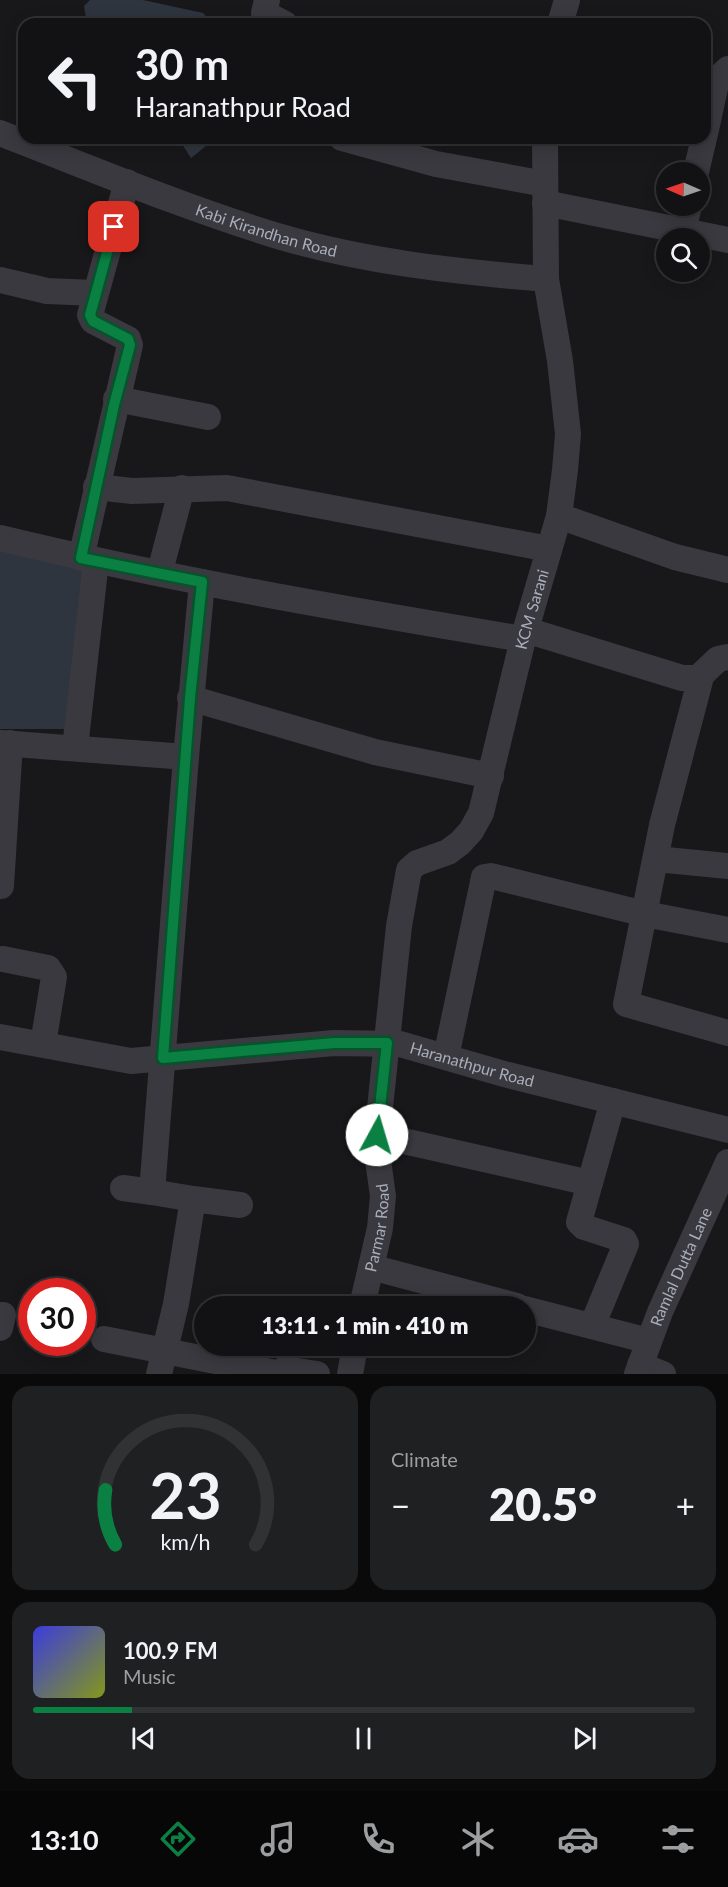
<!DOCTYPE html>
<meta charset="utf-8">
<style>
body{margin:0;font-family:Lato,sans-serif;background:#1f2022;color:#f1f3f6;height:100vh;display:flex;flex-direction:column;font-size:22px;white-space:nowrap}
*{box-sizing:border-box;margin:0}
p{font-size:20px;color:#9c9ea0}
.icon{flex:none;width:33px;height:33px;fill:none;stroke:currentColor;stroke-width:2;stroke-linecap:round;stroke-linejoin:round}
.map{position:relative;height:1374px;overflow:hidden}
.drawer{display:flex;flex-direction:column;gap:12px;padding:12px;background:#0a0a0b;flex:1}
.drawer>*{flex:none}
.top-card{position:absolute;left:18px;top:18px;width:693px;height:126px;border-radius:18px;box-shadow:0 3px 15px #0003,0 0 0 2px #313234;background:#121214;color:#f1f3f6;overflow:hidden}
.needle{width:39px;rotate:272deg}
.controls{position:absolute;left:656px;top:162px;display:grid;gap:12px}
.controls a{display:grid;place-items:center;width:54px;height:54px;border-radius:50%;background:#121214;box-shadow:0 3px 15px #0003,0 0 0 2px #313234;font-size:30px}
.speed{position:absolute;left:18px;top:1278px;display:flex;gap:12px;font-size:30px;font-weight:700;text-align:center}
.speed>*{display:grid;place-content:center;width:78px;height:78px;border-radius:50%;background:#121214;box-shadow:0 3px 15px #0003,0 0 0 2px #313234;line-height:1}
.speed .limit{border:9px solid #d22;background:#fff;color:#111}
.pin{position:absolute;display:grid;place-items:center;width:51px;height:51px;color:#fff;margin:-26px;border-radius:12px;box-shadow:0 3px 9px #0006}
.me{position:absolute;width:66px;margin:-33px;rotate:6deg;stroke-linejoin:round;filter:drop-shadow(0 0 4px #0008)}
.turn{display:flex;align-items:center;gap:21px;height:126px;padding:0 18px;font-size:27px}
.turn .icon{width:78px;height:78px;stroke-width:2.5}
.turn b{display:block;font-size:42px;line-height:51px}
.big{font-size:45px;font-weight:800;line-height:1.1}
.drawer .widget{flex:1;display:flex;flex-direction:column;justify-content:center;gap:9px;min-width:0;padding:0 21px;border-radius:18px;background:#1f2022}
.drawer .dial{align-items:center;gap:0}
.dial svg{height:156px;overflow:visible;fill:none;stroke:#313234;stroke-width:7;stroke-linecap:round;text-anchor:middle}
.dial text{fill:#f1f3f6;stroke:none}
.song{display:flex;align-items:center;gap:18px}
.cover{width:72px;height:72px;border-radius:9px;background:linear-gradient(135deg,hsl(240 70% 55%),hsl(70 70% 35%))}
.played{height:6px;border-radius:3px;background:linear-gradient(90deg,#0b8043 15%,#313234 15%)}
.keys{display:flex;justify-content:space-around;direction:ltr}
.heat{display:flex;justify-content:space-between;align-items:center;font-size:33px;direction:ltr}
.drawer .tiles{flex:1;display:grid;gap:12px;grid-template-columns:1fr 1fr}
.widget:last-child{grid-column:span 2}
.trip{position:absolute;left:194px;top:1296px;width:342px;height:60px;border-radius:30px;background:#121214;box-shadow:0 3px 15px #0003,0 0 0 2px #313234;font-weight:800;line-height:60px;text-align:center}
.dock{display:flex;height:96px;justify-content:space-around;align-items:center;background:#070708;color:#9c9ea0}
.dock .icon{width:42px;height:42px}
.dock .current{color:#0b8043}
.dock b{font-size:27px;color:#f1f3f6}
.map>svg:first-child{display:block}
.water{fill:#2e353e}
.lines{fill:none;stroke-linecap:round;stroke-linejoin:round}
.street{stroke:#39393f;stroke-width:26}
.route-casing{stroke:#07532c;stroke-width:15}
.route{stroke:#0b8043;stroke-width:10}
.labels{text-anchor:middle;stroke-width:6;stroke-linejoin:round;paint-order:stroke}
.street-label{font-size:16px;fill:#aaaeba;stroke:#131315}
</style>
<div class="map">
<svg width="728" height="1374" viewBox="0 0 728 1374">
<rect width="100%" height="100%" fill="#18181a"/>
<path class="water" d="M 90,0 L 143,0 L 203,13 L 213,24 L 87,24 L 84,6 Z
M 178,138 L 216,138 L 191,158 Z
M 0,543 L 94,563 L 73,729 L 0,729 Z"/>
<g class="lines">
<g class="street">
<path d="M 267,0 L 264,13 L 285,24"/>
<path d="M 560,24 L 567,0"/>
<path id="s1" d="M 0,133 C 93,169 185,208 281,237 C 366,262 458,272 546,279"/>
<path d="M 705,134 L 717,79 L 728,69"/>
<path d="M 342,138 L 436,164 L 545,184"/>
<path d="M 696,172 L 704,138"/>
<path d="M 545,203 L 728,240"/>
<path d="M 683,231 L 689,206"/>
<path d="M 0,280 L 47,291 L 95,293"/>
<path d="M 116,399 L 208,417"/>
<path d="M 96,487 L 132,491 L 227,488 L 549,549"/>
<path d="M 559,516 L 675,557 L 728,570"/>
<path d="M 0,538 C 173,580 348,610 523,639"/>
<path d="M 81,558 L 130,345 L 128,339 L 93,321 L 90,315 L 127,182"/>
<path d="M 160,571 L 182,488"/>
<path d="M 526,630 L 682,678 L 698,678 L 718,659 L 728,657"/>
<path d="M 701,677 L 662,825 L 626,1004 L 728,1033"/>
<path d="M 190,698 L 375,752 L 491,776"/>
<path d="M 0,743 L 186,757 L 202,582"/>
<path d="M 75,748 L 96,561"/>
<path d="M 656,859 L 728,866"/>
<path d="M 1,886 L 10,743"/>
<path d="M 3,959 L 48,968 L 54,977 L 43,1044"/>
<path id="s2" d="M 0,1037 L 131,1061 L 334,1043 L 400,1044 L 504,1074 L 728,1130"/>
<path d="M 446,1057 L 484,877 L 491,876 L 645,914 L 728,930"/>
<path d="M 377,1135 L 590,1183"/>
<path d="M 123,1188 L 152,1192"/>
<path d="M 193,1199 L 240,1205"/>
<path d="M 371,1267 L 517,1306"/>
<path id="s3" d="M 362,1306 L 380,1228 L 383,1196 L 376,1146 L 399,926 L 409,870 L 417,863 L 448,852 L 460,843 L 471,831 L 481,813 L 523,639 L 559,516 L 565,470 L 568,434 L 560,361 L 546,279 L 545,138"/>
<path d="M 525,1309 L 649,1341"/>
<path d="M 592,1326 L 626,1244 L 624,1240 L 584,1227 L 579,1222 L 613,1101"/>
<path d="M 0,1328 L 3,1315"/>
<path d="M 104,1339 L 276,1373"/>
<path d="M 640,1365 L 663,1374"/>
<path d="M 159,1374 L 176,1304 L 193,1199 L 152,1192 L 186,757"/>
<path d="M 276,1374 L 285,1369 L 317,1374"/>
<path d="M 350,1374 L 355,1346"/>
<path id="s4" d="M 637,1374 L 660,1312 L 728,1162"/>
</g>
</g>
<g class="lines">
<g class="route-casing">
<path id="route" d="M 114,227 L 90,315 L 93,321 L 128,339 L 130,345 L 114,405 L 81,558 L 202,582 L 190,698 L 163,1058 L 334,1043 L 387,1043 L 377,1135"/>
</g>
<use href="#route" class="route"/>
</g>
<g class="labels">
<g class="street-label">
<text dy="6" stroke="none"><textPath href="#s1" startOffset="284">Kabi Kirandhan Road</textPath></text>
<text dy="6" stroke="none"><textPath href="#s3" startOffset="746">KCM Sarani</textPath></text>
<text dy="6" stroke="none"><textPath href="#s2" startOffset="478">Haranathpur Road</textPath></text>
<text dy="6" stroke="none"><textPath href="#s3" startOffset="80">Parmar Road</textPath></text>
<text dy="6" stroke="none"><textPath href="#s4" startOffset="116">Ramlal Dutta Lane</textPath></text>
</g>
</g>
</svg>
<div class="controls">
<a><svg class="needle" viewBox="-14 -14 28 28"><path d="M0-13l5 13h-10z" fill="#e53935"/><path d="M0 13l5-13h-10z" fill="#9c9ea0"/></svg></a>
<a><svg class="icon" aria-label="search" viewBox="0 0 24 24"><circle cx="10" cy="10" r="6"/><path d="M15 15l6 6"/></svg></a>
</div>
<div class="speed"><div class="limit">30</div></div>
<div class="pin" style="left:114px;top:227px;background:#d93025"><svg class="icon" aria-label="arrive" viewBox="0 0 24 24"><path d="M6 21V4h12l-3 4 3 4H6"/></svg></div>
<svg class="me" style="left:377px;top:1135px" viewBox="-20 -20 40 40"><circle r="19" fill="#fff"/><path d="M0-13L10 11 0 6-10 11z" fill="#0b8043"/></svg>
<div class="trip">13:11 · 1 min · 410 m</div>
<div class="top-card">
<div class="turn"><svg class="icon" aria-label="left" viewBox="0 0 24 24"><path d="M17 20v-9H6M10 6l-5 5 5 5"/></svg><div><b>30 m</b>Haranathpur Road</div></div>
</div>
</div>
<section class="drawer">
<div class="tiles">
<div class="widget dial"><svg viewBox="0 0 100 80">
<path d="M14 69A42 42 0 1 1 86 69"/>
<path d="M14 69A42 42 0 0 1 9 41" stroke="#0b8043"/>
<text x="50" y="56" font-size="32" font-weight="700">23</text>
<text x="50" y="72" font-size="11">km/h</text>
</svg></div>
<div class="widget"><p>Climate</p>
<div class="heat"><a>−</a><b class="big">20.5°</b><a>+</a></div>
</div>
<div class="widget">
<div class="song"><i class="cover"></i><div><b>100.9 FM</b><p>Music</p></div></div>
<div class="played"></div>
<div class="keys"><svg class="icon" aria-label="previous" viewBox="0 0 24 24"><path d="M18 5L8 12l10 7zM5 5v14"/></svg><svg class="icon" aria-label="pause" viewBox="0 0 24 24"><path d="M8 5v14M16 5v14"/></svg><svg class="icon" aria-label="next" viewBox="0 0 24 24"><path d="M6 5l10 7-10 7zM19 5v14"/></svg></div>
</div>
</div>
</section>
<nav class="dock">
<b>13:10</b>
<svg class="icon current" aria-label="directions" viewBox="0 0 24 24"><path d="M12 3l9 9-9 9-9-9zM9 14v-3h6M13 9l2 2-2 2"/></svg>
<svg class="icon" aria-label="music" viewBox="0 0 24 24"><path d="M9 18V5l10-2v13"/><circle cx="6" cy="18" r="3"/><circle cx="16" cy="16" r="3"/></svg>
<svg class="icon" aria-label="phone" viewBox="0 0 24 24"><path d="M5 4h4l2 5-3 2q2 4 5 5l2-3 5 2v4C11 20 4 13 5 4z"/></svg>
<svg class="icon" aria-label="climate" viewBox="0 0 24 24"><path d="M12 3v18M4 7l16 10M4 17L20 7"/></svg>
<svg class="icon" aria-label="car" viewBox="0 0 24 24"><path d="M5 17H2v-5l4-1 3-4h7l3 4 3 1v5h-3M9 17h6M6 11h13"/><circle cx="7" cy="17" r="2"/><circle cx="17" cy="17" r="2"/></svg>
<svg class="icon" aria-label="filters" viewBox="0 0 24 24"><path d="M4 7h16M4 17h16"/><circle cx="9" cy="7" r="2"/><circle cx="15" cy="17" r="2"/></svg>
</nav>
